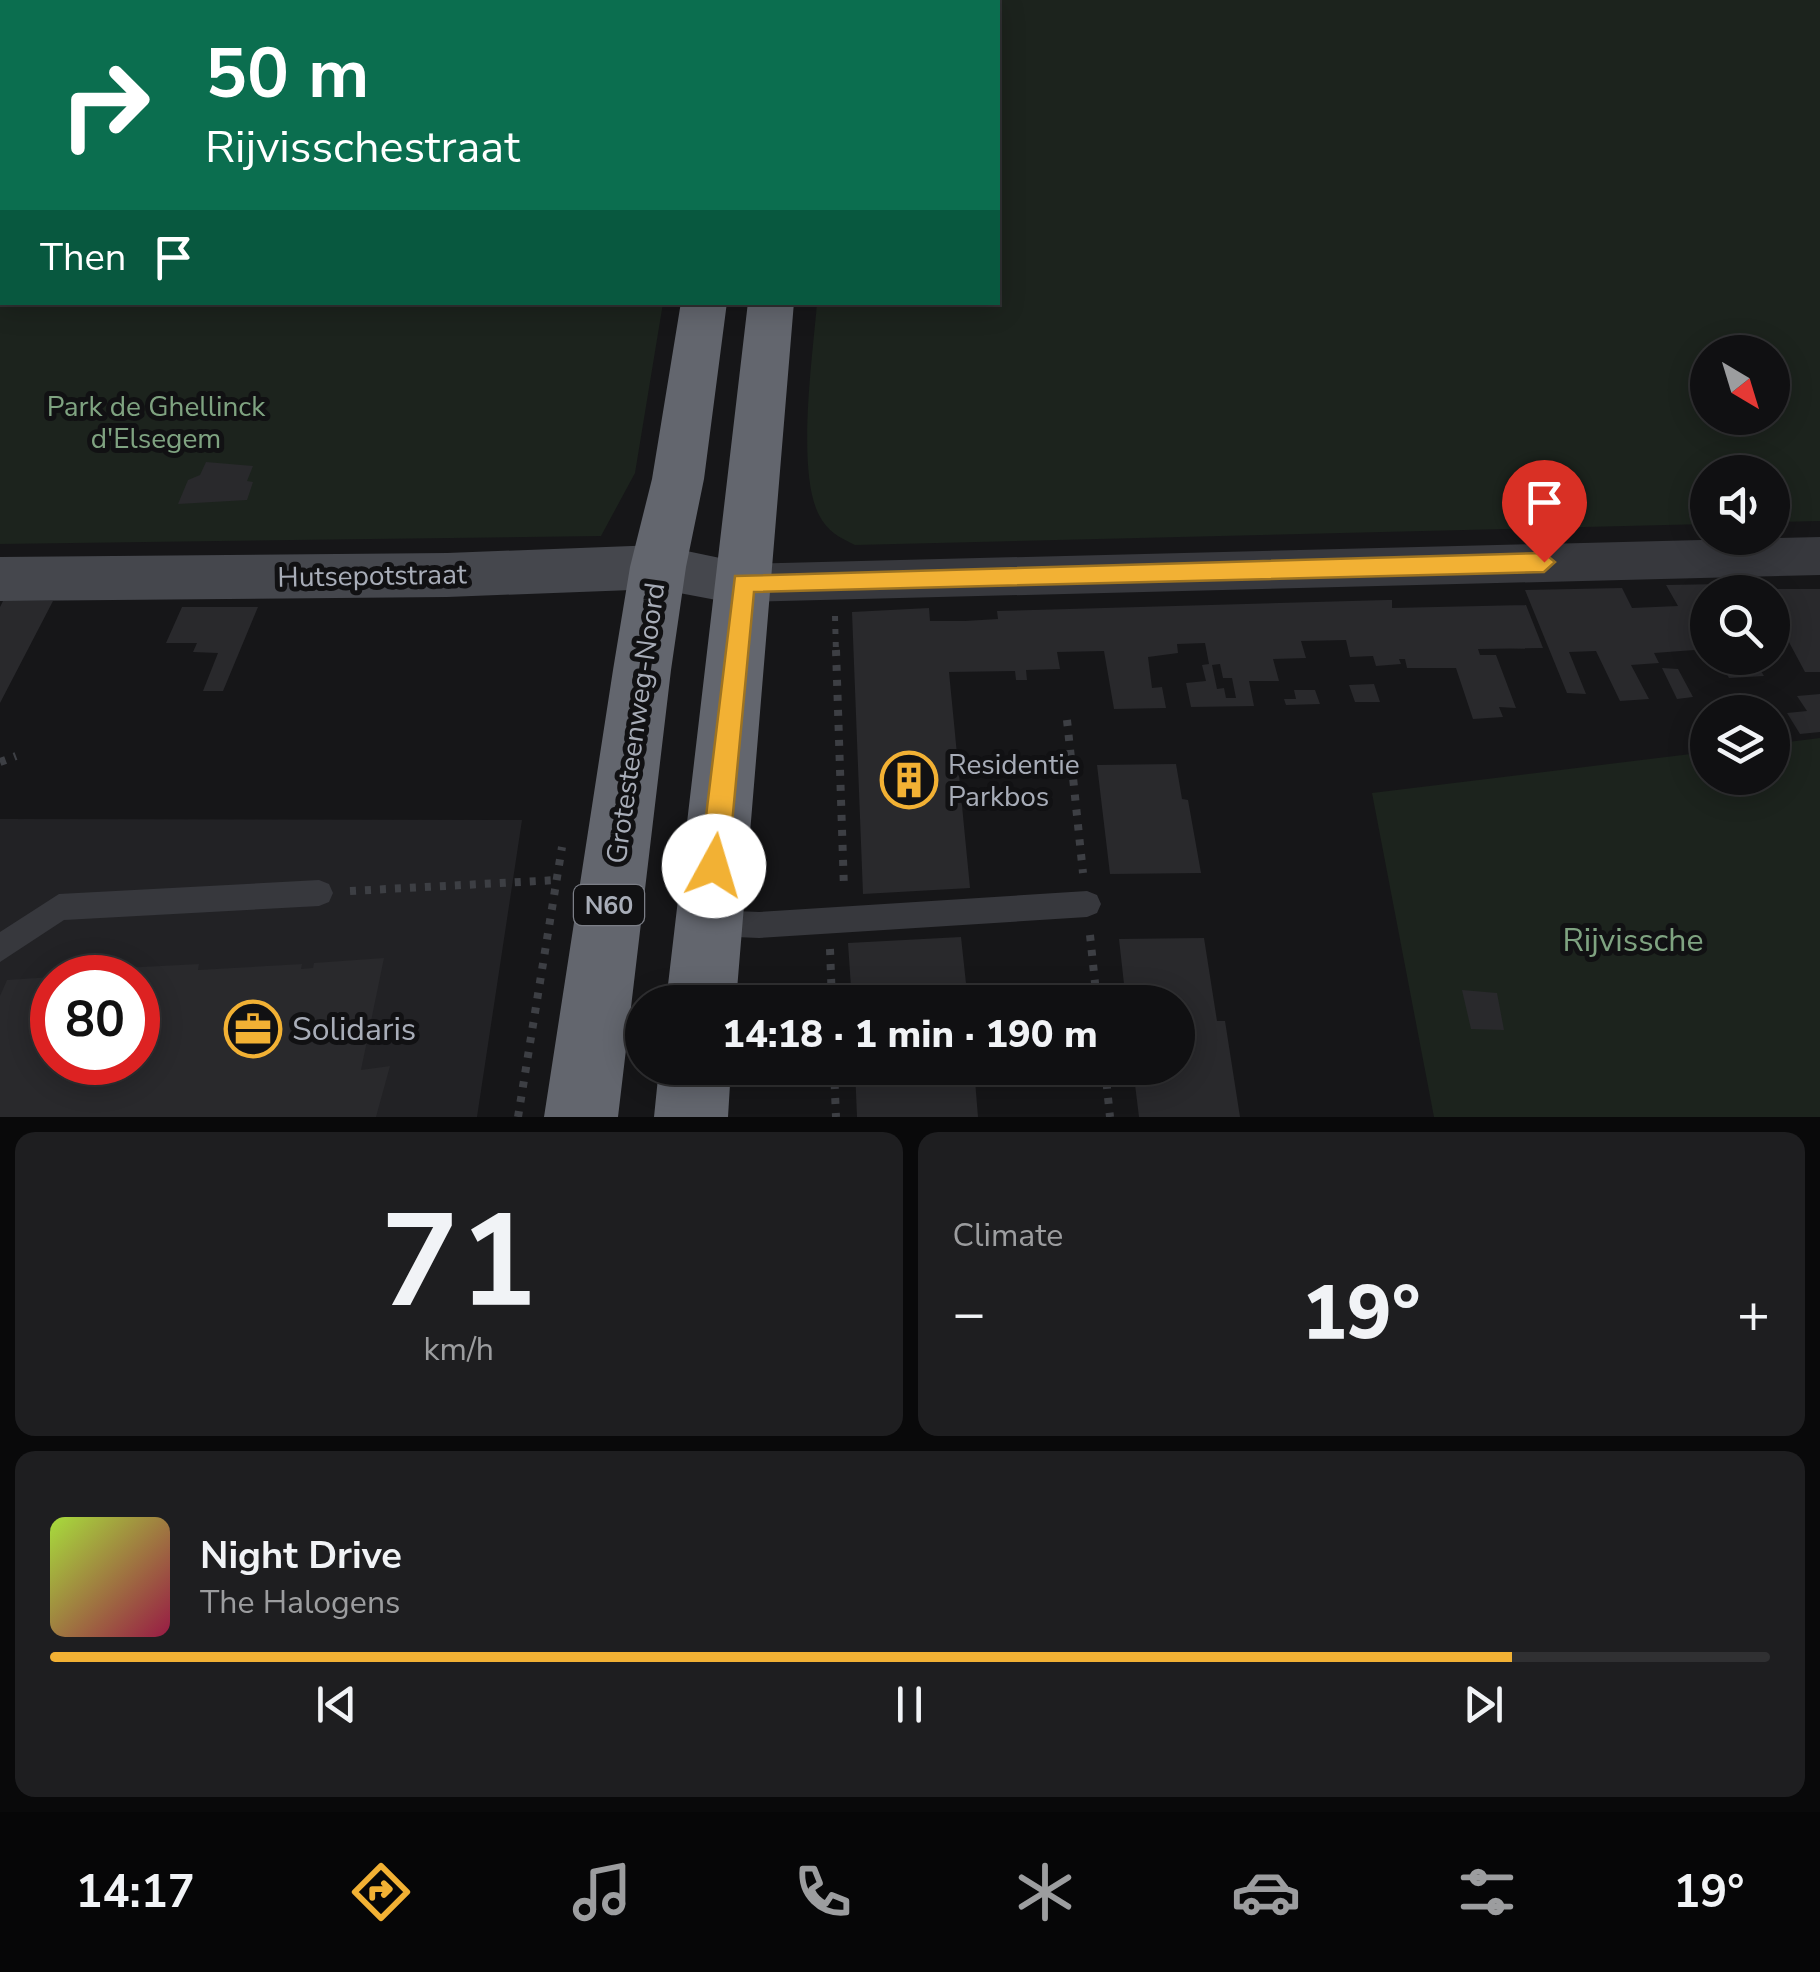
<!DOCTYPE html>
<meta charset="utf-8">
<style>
body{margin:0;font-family:"Nunito Sans",sans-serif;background:#1e1e20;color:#f1f3f6;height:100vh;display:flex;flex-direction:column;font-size:38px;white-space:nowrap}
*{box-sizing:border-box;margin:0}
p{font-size:32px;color:#9c9d9f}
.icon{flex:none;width:55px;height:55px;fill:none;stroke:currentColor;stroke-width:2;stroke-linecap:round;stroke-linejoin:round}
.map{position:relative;height:1117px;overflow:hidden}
.sheet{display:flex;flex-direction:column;gap:15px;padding:15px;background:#09090a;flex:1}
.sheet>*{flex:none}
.guide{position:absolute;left:0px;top:0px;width:1000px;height:305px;box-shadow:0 5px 25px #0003,0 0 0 2px #303032;background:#0b6e4f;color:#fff;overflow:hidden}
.needle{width:65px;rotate:142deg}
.controls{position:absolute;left:1690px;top:335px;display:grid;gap:20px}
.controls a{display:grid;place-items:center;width:100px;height:100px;border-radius:50%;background:#101012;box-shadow:0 5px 25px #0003,0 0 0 2px #303032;font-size:50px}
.speed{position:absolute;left:30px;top:955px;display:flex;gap:20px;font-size:50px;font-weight:700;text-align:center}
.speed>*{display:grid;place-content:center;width:130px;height:130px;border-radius:50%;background:#101012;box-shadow:0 5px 25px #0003,0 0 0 2px #303032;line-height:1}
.speed .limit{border:15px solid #d22;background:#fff;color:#111}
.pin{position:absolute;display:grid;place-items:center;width:85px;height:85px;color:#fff;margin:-102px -42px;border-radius:50% 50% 50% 0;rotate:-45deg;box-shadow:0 0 10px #0007}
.pin .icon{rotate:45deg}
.me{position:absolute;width:110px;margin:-55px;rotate:6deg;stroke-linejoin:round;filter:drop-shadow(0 0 8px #0008)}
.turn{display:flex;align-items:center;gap:35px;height:210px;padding:0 40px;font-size:45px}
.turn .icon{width:130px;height:130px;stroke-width:2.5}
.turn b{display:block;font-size:70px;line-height:85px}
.then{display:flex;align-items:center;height:95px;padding:0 40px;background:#0003;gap:20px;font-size:38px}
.big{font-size:75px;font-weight:800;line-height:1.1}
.sheet .tile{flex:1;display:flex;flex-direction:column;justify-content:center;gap:15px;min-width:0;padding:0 35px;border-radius:20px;background:#1e1e20}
.sheet .dial{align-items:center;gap:0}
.dial b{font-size:130px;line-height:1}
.song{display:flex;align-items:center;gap:30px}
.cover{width:120px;height:120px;border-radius:15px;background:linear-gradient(135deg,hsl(80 70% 55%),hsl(340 70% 35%))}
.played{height:10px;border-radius:5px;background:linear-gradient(90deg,#f2b134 85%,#303032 85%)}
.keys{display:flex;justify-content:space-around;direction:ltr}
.heat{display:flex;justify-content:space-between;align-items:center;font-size:55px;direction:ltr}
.sheet .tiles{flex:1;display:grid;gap:15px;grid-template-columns:1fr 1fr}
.tile:last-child{grid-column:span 2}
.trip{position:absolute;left:625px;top:985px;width:570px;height:100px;border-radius:50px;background:#101012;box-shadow:0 5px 25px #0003,0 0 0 2px #303032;font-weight:800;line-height:100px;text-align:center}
.tabs{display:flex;height:160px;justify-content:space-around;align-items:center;background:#060607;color:#9c9d9f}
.tabs .icon{width:70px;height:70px}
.tabs .active{color:#f2b134}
.tabs b{font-size:45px;color:#f1f3f6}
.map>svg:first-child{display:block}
.built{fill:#222225;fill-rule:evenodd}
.green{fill:#1c231d;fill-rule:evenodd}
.building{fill:#29292c;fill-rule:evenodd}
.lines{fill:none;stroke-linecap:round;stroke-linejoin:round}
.path-far1{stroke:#3d3f44;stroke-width:6;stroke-dasharray:5 8;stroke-linecap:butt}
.path{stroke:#3d3f44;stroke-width:8;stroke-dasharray:6 9;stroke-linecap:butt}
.lane{fill:#37383d;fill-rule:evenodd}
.street{fill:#37383d;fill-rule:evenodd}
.secondary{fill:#45474d;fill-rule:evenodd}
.highway{fill:#63666e;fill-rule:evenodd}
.route{fill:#f2b134;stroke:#9d7322;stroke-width:2.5}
.labels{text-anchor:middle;stroke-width:10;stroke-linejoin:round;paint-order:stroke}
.shield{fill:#111113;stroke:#7b7e86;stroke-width:2.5}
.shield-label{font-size:25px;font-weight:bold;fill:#a8adb8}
.park-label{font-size:28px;fill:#7fa381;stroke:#111113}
.street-label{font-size:28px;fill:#a8adb8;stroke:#111113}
.poi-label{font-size:28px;fill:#a8adb8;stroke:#111113;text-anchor:start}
.near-park-label{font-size:32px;fill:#7fa381;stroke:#111113}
.near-poi-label{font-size:32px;fill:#a8adb8;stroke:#111113;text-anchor:start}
</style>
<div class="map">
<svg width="1820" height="1117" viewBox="0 0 1820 1117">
<rect width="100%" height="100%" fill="#161618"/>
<path class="built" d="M 0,819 L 522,820 L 477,1117 L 0,1117 ZM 52,978 L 138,978 L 138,1062 L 52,1062 Z"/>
<path class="green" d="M 0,0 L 719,0 L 2,2 L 2,302 L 663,303 L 635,473 L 601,536 L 0,544 Z
M 838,0 L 1820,0 L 1820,521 L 1773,522 L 1772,472 L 1708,472 L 1707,524 L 855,545 C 840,538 827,531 819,515 C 796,471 813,354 817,303 L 998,302 L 998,2 ZM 1772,352 L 1772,418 L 1708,418 L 1708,352 Z
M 1820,738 L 1820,1117 L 1434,1117 L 1372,793 L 1707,752 L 1708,778 L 1772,778 L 1773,744 Z"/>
<path class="building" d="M 206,462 L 253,466 L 247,481 L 253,482 L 247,500 L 178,504 L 188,480 L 200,475 Z
M 1724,584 L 1728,592 L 1708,592 L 1708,649 L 1654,653 L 1659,663 L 1631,665 L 1649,699 L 1620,701 L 1596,651 L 1569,652 L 1586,694 L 1567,693 L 1525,590 L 1622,588 L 1632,608 L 1678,606 L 1666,585 Z
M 1772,589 L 1820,589 L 1820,672 L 1805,672 L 1783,631 L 1778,631 L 1772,621 Z
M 1387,600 L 1392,600 L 1392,608 L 1526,605 L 1543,648 L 1478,649 L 1480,655 L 1496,655 L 1516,708 L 1499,707 L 1503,717 L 1473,719 L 1456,668 L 1407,668 L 1405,659 L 1399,659 L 1401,664 L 1376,666 L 1373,656 L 1350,657 L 1346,640 L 1301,641 L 1306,658 L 1273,659 L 1279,681 L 1249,681 L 1254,706 L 1191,707 L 1186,683 L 1206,681 L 1202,665 L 1209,664 L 1205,643 L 1177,644 L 1178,653 L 1148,657 L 1152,688 L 1162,687 L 1166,708 L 1114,709 L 1104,651 L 1057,652 L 1060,669 L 1026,670 L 1027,680 L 1016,680 L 1015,671 L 949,672 L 970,888 L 863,894 L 852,612 L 929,608 L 930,621 L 965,621 L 998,619 L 997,611 ZM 1220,664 L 1223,678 L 1232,678 L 1236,698 L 1226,698 L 1224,688 L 1217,689 L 1212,665 Z
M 3,601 L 53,601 L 0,703 L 0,607 Z
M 182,607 L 258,607 L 223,691 L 203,691 L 218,653 L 193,652 L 197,643 L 166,643 Z
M 1718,658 L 1753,658 L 1764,676 L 1729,678 Z
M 1662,668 L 1678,669 L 1693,697 L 1677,699 Z
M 1374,684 L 1380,702 L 1355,702 L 1349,685 Z
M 1294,690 L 1315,690 L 1320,704 L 1286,705 L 1284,699 L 1296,699 Z
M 1820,694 L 1820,732 L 1800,734 L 1787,713 L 1807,711 L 1797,696 Z
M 1176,764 L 1182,799 L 1188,800 L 1201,873 L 1110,874 L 1097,765 Z
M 961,937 L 968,1002 L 852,1002 L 848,943 Z
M 1204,938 L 1217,1021 L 1225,1021 L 1240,1117 L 1139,1117 L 1133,1068 L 1178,1068 L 1178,1002 L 1126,1002 L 1119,939 Z
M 384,958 L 361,1070 L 390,1066 L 376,1117 L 0,1117 L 0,996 L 7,980 L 52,977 L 52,1062 L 138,1062 L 138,978 L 64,978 L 66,971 L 199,964 L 198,970 L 302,964 L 301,969 L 313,968 L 314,963 Z
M 1462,990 L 1497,993 L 1504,1030 L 1471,1029 Z
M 855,1068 L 974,1068 L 978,1117 L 857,1117 Z"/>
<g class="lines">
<path class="path-far1" d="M 835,616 L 836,653"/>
<path class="path" d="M 836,650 L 844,889
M 1067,720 L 1083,873
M 0,762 L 16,756
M 350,891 L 557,880
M 1090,935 L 1097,1002
M 830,949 L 832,1002
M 834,1068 L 836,1117
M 1105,1068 L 1110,1117
M 518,1117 L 562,847"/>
<path class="lane" d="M 319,880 L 329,884 L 333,893 L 329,902 L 319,906 L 64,920 L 0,962 L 0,932 L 59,894 Z
M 1087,891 L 1097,895 L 1101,904 L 1097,913 L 1087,917 L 759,938 L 712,936 L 702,932 L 698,923 L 702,914 L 712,910 L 759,912 Z"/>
<path class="street" d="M 1820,537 L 1820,575 L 743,602 L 726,597 L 719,583 L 726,569 L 743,564 Z"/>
<path class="secondary" d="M 658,545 L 763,567 L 771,583 L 763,599 L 743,605 L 658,589 L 447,597 L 0,601 L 0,557 L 447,553 Z"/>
<path class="highway" d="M 783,0 L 819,0 L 819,2 L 783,2 Z
M 681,302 L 727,302 L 704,479 L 686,567 L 671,670 L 618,1117 L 544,1117 L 613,670 L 630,567 L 652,479 Z
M 748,302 L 794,302 L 736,1002 L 666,1002 Z
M 659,1068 L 731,1068 L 728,1117 L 654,1117 Z"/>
</g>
<path class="route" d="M 1544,553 L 1555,562 L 1544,572 L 754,592 L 728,866 L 724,875 L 714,878 L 704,875 L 700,866 L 735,576 Z"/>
<defs>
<g id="building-ring" transform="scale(2.875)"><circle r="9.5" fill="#111113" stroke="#f2b134" stroke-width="1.5"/><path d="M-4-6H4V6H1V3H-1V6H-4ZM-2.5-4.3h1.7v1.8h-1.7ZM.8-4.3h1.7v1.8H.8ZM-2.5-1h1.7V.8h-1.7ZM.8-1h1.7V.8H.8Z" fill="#f2b134"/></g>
<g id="office-ring" transform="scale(2.875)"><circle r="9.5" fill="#111113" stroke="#f2b134" stroke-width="1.5"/><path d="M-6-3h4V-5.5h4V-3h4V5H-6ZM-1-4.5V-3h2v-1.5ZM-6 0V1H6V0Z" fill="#f2b134"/></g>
</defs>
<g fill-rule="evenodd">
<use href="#building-ring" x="909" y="780"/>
<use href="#office-ring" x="253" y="1029"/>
</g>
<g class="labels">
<rect class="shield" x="574" y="885" width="70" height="40" rx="8"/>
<g class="shield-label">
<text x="609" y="914">N60</text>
</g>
<g class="park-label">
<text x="156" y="416">Park de Ghellinck<tspan x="156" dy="32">d'Elsegem</tspan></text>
</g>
<g class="street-label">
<text transform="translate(372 575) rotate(-1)" y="10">Hutsepotstraat</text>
<text transform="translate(635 723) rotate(-82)" y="10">Grotesteenweg-Noord</text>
</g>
<g class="poi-label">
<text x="948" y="774">Residentie<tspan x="948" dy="32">Parkbos</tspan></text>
</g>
<g class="near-park-label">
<text x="1633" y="951">Rijvissche</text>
</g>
<g class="near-poi-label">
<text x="292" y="1040">Solidaris</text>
</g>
</g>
</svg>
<div class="controls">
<a><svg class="needle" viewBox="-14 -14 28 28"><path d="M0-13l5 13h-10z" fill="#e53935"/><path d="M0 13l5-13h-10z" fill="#9c9d9f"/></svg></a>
<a><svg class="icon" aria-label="sound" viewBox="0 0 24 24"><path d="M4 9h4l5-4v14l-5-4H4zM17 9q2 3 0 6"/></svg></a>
<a><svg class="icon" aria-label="search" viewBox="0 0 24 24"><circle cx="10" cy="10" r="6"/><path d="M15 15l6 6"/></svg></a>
<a><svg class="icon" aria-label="layers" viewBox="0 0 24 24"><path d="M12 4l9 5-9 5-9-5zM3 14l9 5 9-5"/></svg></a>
</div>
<div class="speed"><div class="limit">80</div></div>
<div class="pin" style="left:1544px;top:562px;background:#d93025"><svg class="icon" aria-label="arrive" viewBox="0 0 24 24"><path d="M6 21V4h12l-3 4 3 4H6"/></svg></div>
<svg class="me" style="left:714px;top:866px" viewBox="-20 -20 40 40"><circle r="19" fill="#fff"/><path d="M0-13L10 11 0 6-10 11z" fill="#f2b134"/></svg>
<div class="trip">14:18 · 1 min · 190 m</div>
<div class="guide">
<div class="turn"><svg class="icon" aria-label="right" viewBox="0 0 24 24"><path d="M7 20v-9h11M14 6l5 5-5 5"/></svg><div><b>50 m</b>Rijvisschestraat</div></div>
<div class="then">Then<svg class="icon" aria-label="arrive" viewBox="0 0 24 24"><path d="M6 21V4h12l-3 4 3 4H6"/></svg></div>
</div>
</div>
<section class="sheet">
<div class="tiles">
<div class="tile dial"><b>71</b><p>km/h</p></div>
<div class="tile"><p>Climate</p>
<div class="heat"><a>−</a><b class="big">19°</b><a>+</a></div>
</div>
<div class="tile">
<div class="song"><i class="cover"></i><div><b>Night Drive</b><p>The Halogens</p></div></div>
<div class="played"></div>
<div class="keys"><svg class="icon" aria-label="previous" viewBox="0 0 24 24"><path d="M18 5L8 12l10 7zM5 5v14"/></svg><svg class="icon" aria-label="pause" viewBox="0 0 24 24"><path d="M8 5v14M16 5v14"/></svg><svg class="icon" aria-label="next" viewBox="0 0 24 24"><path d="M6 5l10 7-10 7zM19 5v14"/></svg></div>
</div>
</div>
</section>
<nav class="tabs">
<b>14:17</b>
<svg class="icon active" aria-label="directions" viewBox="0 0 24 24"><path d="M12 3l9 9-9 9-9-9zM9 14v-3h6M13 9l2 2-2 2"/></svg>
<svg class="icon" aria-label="music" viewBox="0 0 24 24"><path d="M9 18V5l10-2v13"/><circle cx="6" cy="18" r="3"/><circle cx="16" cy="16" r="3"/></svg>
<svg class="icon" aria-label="phone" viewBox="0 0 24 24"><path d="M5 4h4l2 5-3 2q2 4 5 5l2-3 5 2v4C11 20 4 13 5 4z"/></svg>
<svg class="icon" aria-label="climate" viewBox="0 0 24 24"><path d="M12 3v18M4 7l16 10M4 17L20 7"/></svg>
<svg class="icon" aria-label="car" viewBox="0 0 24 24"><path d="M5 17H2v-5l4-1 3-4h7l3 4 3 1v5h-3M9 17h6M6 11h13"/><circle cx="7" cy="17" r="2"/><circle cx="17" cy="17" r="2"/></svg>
<svg class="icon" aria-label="filters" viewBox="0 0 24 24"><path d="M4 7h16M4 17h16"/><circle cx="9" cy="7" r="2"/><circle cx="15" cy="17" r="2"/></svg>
<b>19°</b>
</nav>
